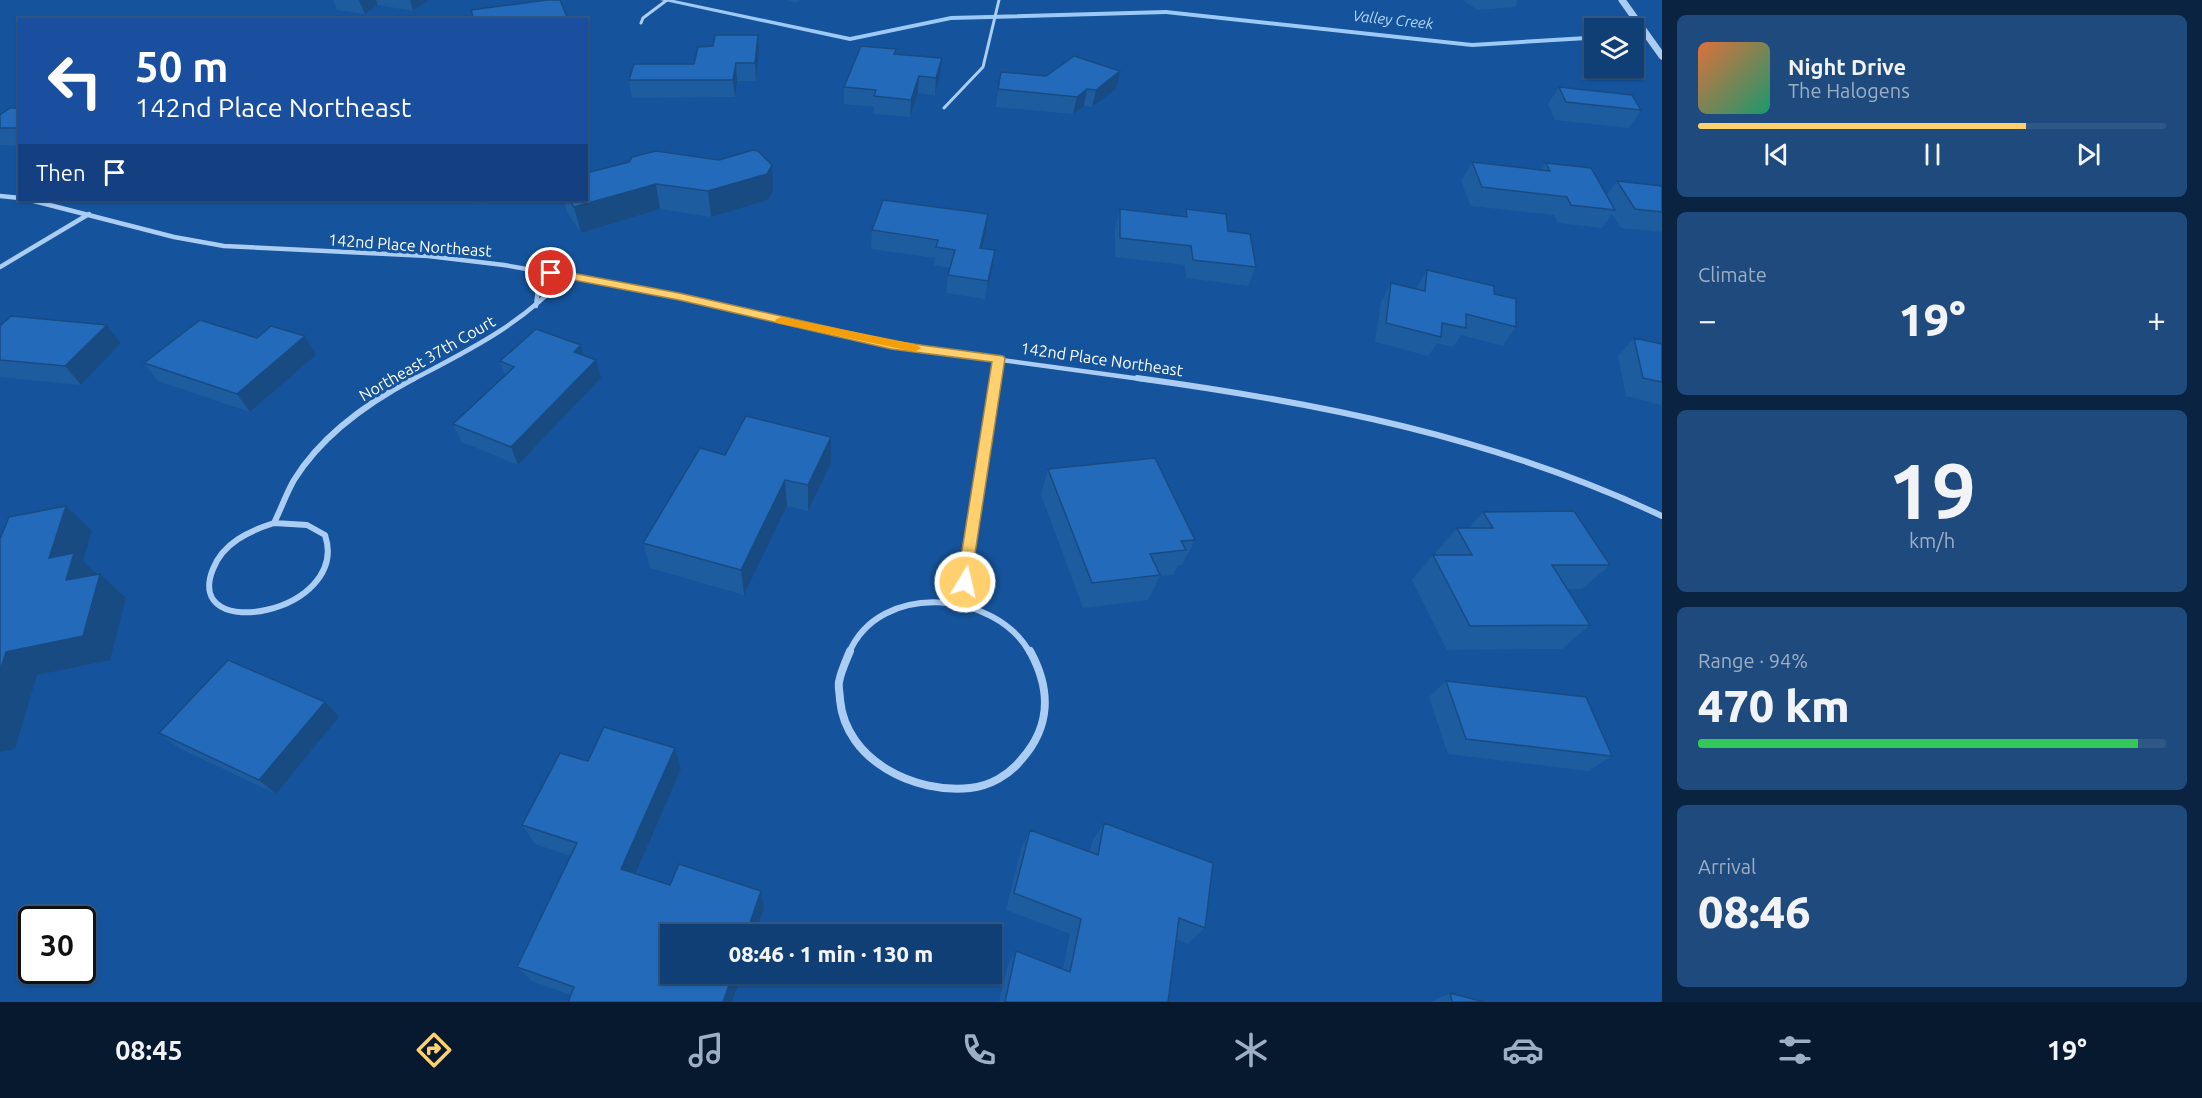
<!DOCTYPE html>
<meta charset="utf-8">
<style>
body{margin:0;font-family:Ubuntu,sans-serif;background:#1e4a7d;color:#f1f3f6;height:100vh;display:flex;flex-direction:column;font-size:22px;white-space:nowrap}
*{box-sizing:border-box;margin:0}
p{font-size:20px;color:#9cafc5}
.icon{flex:none;width:33px;height:33px;fill:none;stroke:currentColor;stroke-width:2;stroke-linecap:round;stroke-linejoin:round}
.map{position:relative;flex:1;overflow:hidden}
.sheet{display:flex;flex-direction:column;gap:15px;padding:15px;background:#092340;width:540px}
.sheet>*{flex:none}
.hud{position:absolute;left:18px;top:18px;width:570px;height:183px;border-radius:0px;box-shadow:0 2px 4px #0004,0 0 0 2px #305887;background:#1a4fa0;color:#fff;overflow:hidden}
.fabs{position:absolute;left:1584px;top:18px;display:grid;gap:12px}
.fabs a{display:grid;place-items:center;width:60px;height:60px;border-radius:0px;background:#103f75;box-shadow:0 2px 4px #0004,0 0 0 2px #305887;font-size:30px}
.speed{position:absolute;left:18px;top:906px;display:flex;gap:12px;font-size:30px;font-weight:700;text-align:center}
.speed>*{display:grid;place-content:center;width:78px;height:78px;border-radius:50%;background:#103f75;box-shadow:0 2px 4px #0004,0 0 0 2px #305887;line-height:1}
.speed .limit{border:3px solid #111;border-radius:9px;background:#fff;color:#111}
.pin{position:absolute;display:grid;place-items:center;width:51px;height:51px;color:#fff;margin:-26px;border:3px solid #fff;border-radius:50%;box-shadow:0 2px 6px #0007}
.me{position:absolute;width:66px;margin:-33px;rotate:9deg;stroke-linejoin:round;filter:drop-shadow(0 0 4px #0008)}
.turn{display:flex;align-items:center;gap:21px;height:126px;padding:0 18px;font-size:27px}
.turn .icon{width:78px;height:78px;stroke-width:2.5}
.turn b{display:block;font-size:42px;line-height:51px}
.then{display:flex;align-items:center;height:57px;padding:0 18px;background:#0003;gap:12px;font-size:22px}
.big{font-size:45px;font-weight:800;line-height:1.1}
.sheet .card{flex:1;display:flex;flex-direction:column;justify-content:center;gap:9px;min-width:0;padding:0 21px;border-radius:9px;background:#1e4a7d}
.sheet .dial{align-items:center;gap:0}
.dial b{font-size:78px;line-height:1}
.song{display:flex;align-items:center;gap:18px}
.cover{width:72px;height:72px;border-radius:9px;background:linear-gradient(135deg,hsl(20 70% 55%),hsl(160 70% 35%))}
.played{height:6px;border-radius:3px;background:linear-gradient(90deg,#ffd06d 70%,#305887 70%)}
.keys{display:flex;justify-content:space-around;direction:ltr}
.heat{display:flex;justify-content:space-between;align-items:center;font-size:33px;direction:ltr}
.charge{height:9px;border-radius:4px;background:linear-gradient(90deg,#34c759 94%,#305887 0)}
.trip{position:absolute;left:660px;top:924px;width:342px;height:60px;border-radius:0px;background:#103f75;box-shadow:0 2px 4px #0004,0 0 0 2px #305887;font-weight:800;line-height:60px;text-align:center}
.menu{display:flex;height:96px;justify-content:space-around;align-items:center;background:#06192f;color:#9cafc5}
.menu .icon{width:42px;height:42px}
.menu .on{color:#ffd06d}
.menu b{font-size:27px;color:#f1f3f6}
main{display:flex;flex:1;min-height:0}
.map>svg:first-child{display:block}
.lines{fill:none;stroke-linecap:round;stroke-linejoin:round}
.stream{fill:#9dc9f6;fill-rule:evenodd}
.service{stroke:#abcdf3;stroke-width:3}
.minor-far2{stroke:#abcdf3;stroke-width:4.5}
.minor-far1{stroke:#abcdf3;stroke-width:6}
.minor{stroke:#abcdf3;stroke-width:8}
.tertiary{stroke:#abcdf3;stroke-width:7}
.wall{fill:#1e5ca0}
.shaded-wall{fill:#184b82}
.building{fill:#236bba;stroke:#184b82;stroke-width:1.5}
.route{fill:#ffd06d;stroke:#a68747;stroke-width:1.5}
.slow{fill:#f59e0b}
.labels{text-anchor:middle;stroke-width:6;stroke-linejoin:round;paint-order:stroke}
.far-water-label{font-size:15px;font-style:italic;fill:#b7d7f9;stroke:#15549c}
.street-label{font-size:16px;fill:#fff;stroke:#15549c}
</style>
<main>
<div class="map">
<svg width="1662" height="1002" viewBox="0 0 1662 1002">
<rect width="100%" height="100%" fill="#15549c"/>
<g class="lines">
<path class="stream" d="M 660,0 L 674,0 L 850,37 L 951,16 L 1166,10 L 1472,43 L 1587,36 L 1591,38 L 1587,40 L 1472,47 L 1166,14 L 951,20 L 850,41 Z"/>
<path class="service" d="M 641,23 L 643,18 L 667,0
M 944,108 L 983,67 L 999,0"/>
<path class="minor-far2" d="M 0,196 L 20,198
M 30,200 L 174,237 L 224,246 L 428,256 L 504,265 L 679,296 L 891,345 L 1148,380
M 0,267 L 89,214
M 536,306 L 538,289 L 551,273
M 412,380 C 469,350 523,324 566,275
M 996,380 L 999,359"/>
<path class="minor-far1" d="M 1137,378 C 1320,403 1494,437 1662,516
M 274,523 L 307,525 L 325,535 C 351,613 182,645 213,569 C 223,543 249,531 274,523 Z
M 274,523 C 281,509 286,494 294,480 C 321,436 369,402 414,378
M 961,605 L 996,378
M 849,653 C 879,581 996,590 1030,653"/>
<path class="minor" d="M 850,651 C 846,661 841,671 839,682 C 838,687 840,694 840,700 C 846,761 915,794 970,788 C 990,786 1009,775 1021,760 C 1051,727 1051,689 1030,651"/>
<path class="tertiary" d="M 1622,0 L 1662,56"/>
</g>
<path class="wall" d="M 333,0 L 429,0 L 413,11 L 378,5 L 365,14 L 337,10 Z
M 787,0 L 801,0 L 796,3 Z
M 1462,0 L 1518,0 L 1515,7 L 1478,10 Z
M 758,35 L 759,52 L 756,81 L 737,81 L 735,97 L 632,98 L 629,80 L 694,64 L 713,46 Z
M 896,49 L 896,54 L 940,75 L 935,95 L 918,93 L 910,117 L 873,114 L 874,107 L 844,104 L 844,87 Z
M 1001,72 L 1046,76 L 1116,89 L 1092,107 L 1084,106 L 1073,114 L 996,107 Z
M 1559,87 L 1641,110 L 1629,128 L 1555,120 L 1548,104 Z
M 20,108 L 20,146 L 0,145 L 0,115 Z
M 1472,162 L 1541,170 L 1546,163 L 1607,195 L 1617,181 L 1662,186 L 1662,232 L 1621,228 L 1612,214 L 1602,228 L 1558,223 L 1554,215 L 1471,206 L 1461,181 Z
M 586,173 L 773,191 L 768,200 L 711,217 L 660,209 L 581,233 L 567,212 L 564,200 L 586,200 Z
M 440,200 L 489,200 L 487,204 L 441,202 Z
M 1120,209 L 1184,217 L 1186,209 L 1228,231 L 1256,267 L 1248,286 L 1186,278 L 1185,265 L 1115,257 L 1115,228 Z
M 988,214 L 986,233 L 982,248 L 995,250 L 985,299 L 946,293 L 948,275 L 950,268 L 934,265 L 935,258 L 871,249 L 872,230 Z
M 1427,270 L 1494,294 L 1516,327 L 1503,346 L 1461,335 L 1453,347 L 1437,343 L 1428,356 L 1375,342 L 1381,302 L 1391,283 L 1416,289 Z
M 107,325 L 121,343 L 81,385 L 0,377 L 0,326 Z
M 1634,338 L 1662,344 L 1662,405 L 1626,396 L 1618,356 Z
M 581,345 L 584,355 L 601,378 L 518,465 L 462,442 L 453,424 L 505,375 L 500,361 Z
M 316,355 L 250,412 L 158,381 L 144,363 Z
M 831,437 L 831,463 L 808,511 L 787,506 L 744,595 L 650,568 L 643,543 L 725,455 Z
M 1048,469 L 1195,540 L 1182,565 L 1178,565 L 1173,575 L 1160,576 L 1148,600 L 1083,608 L 1041,495 Z
M 1483,512 L 1610,565 L 1582,589 L 1567,589 L 1590,625 L 1562,649 L 1447,650 L 1412,580 L 1433,555 L 1436,555 L 1435,553 L 1457,528 L 1469,528 Z
M 1446,681 L 1612,756 L 1589,771 L 1448,754 L 1429,697 Z
M 339,717 L 276,794 L 179,748 L 159,733 Z
M 675,748 L 681,769 L 636,874 L 670,885 L 764,908 L 755,934 L 670,934 L 742,974 L 732,1002 L 568,1002 L 571,995 L 532,981 L 517,967 L 571,856 L 535,844 L 522,825 L 588,761 Z
M 1104,823 L 1205,928 L 1188,944 L 1176,939 L 1168,1002 L 999,1002 L 1008,965 L 1016,951 L 1063,969 L 1070,934 L 1006,910 L 1021,849 L 1030,830 L 1090,852 L 1092,842 Z
M 1450,993 L 1484,1002 L 1431,1002 Z"/>
<path class="shaded-wall" d="M 359,0 L 376,0 L 378,5 L 365,14 Z
M 410,0 L 429,0 L 413,11 Z
M 567,17 L 568,20 L 548,20 Z
M 758,35 L 759,52 L 756,81 L 755,63 Z
M 942,58 L 940,75 L 935,95 L 936,78 Z
M 736,63 L 737,81 L 735,97 L 733,80 Z
M 1120,71 L 1116,89 L 1092,107 L 1096,90 Z
M 919,76 L 918,93 L 910,117 L 911,100 Z
M 1087,89 L 1084,106 L 1073,114 L 1077,97 Z
M 772,165 L 773,191 L 768,200 L 711,217 L 708,191 Z
M 656,184 L 660,209 L 581,233 L 574,207 Z
M 988,214 L 986,233 L 977,267 L 980,248 Z
M 995,250 L 992,269 L 985,299 L 988,281 Z
M 107,325 L 121,343 L 81,385 L 65,366 Z
M 305,336 L 316,355 L 250,412 L 237,394 Z
M 581,345 L 586,364 L 574,352 Z
M 596,360 L 601,378 L 518,465 L 511,447 Z
M 831,437 L 831,463 L 808,511 L 808,485 Z
M 785,480 L 787,506 L 744,595 L 741,570 Z
M 66,506 L 92,531 L 83,561 L 100,577 L 100,574 L 126,598 L 110,660 L 37,675 L 15,749 L 0,752 L 0,671 L 6,652 L 66,580 L 49,558 Z
M 325,702 L 339,717 L 276,794 L 259,780 Z
M 675,748 L 681,769 L 630,887 L 621,869 Z
M 761,891 L 764,908 L 755,934 L 746,934 Z
M 733,974 L 742,974 L 732,1002 L 723,1002 Z"/>
<path class="building" d="M 547,0 L 560,0 L 567,17 L 548,20 L 474,20 L 471,10 Z
M 715,35 L 758,35 L 755,63 L 736,63 L 733,80 L 629,80 L 634,64 L 694,64 L 698,47 L 713,46 Z
M 861,46 L 896,49 L 894,54 L 942,58 L 936,78 L 919,76 L 911,100 L 874,96 L 876,90 L 844,87 Z
M 1074,56 L 1120,71 L 1096,90 L 1087,89 L 1077,97 L 998,89 L 1001,72 L 1046,76 Z
M 1559,87 L 1632,95 L 1641,110 L 1566,102 Z
M 10,108 L 20,108 L 20,128 L 0,128 L 0,115 Z
M 753,150 L 758,151 L 772,165 L 767,174 L 708,191 L 656,184 L 574,207 L 570,200 L 586,200 L 586,173 L 629,162 L 632,157 L 656,151 L 719,160 Z
M 1472,162 L 1550,171 L 1546,163 L 1591,168 L 1615,210 L 1571,205 L 1567,197 L 1482,187 Z
M 1617,181 L 1662,186 L 1662,212 L 1635,209 Z
M 883,200 L 988,214 L 980,248 L 995,250 L 988,281 L 948,275 L 955,250 L 936,247 L 938,240 L 872,230 Z
M 1120,209 L 1187,217 L 1186,209 L 1226,214 L 1228,231 L 1250,234 L 1256,267 L 1193,260 L 1191,246 L 1120,238 Z
M 1427,270 L 1494,286 L 1494,294 L 1516,299 L 1516,327 L 1466,314 L 1466,328 L 1442,323 L 1441,337 L 1386,323 L 1391,283 L 1425,291 Z
M 11,316 L 107,325 L 65,366 L 0,360 L 0,326 Z
M 200,320 L 257,338 L 271,326 L 305,336 L 237,394 L 144,363 Z
M 536,329 L 581,345 L 574,352 L 596,360 L 511,447 L 453,424 L 514,367 L 500,361 Z
M 1634,338 L 1662,344 L 1662,382 L 1643,378 Z
M 746,416 L 831,437 L 808,485 L 785,480 L 741,570 L 643,543 L 700,448 L 725,455 Z
M 1155,458 L 1195,540 L 1181,541 L 1186,550 L 1150,554 L 1160,575 L 1092,583 L 1048,469 Z
M 66,506 L 49,558 L 74,553 L 66,580 L 100,574 L 83,636 L 6,652 L 0,671 L 0,539 L 9,517 Z
M 1574,511 L 1610,565 L 1552,565 L 1590,625 L 1470,626 L 1433,555 L 1472,555 L 1457,528 L 1493,528 L 1483,512 Z
M 228,660 L 325,702 L 259,780 L 159,733 Z
M 1446,681 L 1586,697 L 1612,756 L 1466,739 Z
M 604,727 L 675,748 L 621,869 L 670,885 L 679,864 L 761,891 L 746,934 L 670,934 L 670,974 L 733,974 L 723,1002 L 568,1002 L 574,987 L 517,967 L 577,843 L 522,825 L 560,753 L 588,761 Z
M 1104,823 L 1213,863 L 1205,928 L 1179,918 L 1168,1002 L 1005,1002 L 1016,951 L 1070,972 L 1081,919 L 1014,893 L 1030,830 L 1098,855 Z
M 1450,993 L 1484,1002 L 1452,1002 Z"/>
<path class="route" d="M 551,269 L 679,293 L 891,341 L 1003,356 L 1005,358 L 970,586 L 965,588 L 957,582 L 992,362 L 891,349 L 679,300 L 547,275 L 547,270 Z"/>
<path class="slow" d="M 781,317 L 915,344 L 921,348 L 915,352 L 777,323 L 775,320 Z"/>
<g class="labels">
<g class="far-water-label">
<text transform="translate(1393 20) rotate(6)" y="5">Valley Creek</text>
</g>
<g class="street-label">
<text transform="translate(410 245) rotate(4)" y="6">142nd Place Northeast</text>
<text transform="translate(427 358) rotate(-30)" y="6">Northeast 37th Court</text>
<text transform="translate(1102 359) rotate(8)" y="6">142nd Place Northeast</text>
</g>
</g>
</svg>
<div class="fabs">
<a><svg class="icon" aria-label="layers" viewBox="0 0 24 24"><path d="M12 4l9 5-9 5-9-5zM3 14l9 5 9-5"/></svg></a>
</div>
<div class="speed"><div class="limit">30</div></div>
<div class="pin" style="left:551px;top:273px;background:#d93025"><svg class="icon" aria-label="arrive" viewBox="0 0 24 24"><path d="M6 21V4h12l-3 4 3 4H6"/></svg></div>
<svg class="me" style="left:965px;top:582px" viewBox="-20 -20 40 40"><circle r="17" fill="#ffd06d" stroke="#fff" stroke-width="3"/><path d="M0-11L8 9 0 5-8 9z" fill="#fff"/></svg>
<div class="trip">08:46 · 1 min · 130 m</div>
<div class="hud">
<div class="turn"><svg class="icon" aria-label="left" viewBox="0 0 24 24"><path d="M17 20v-9H6M10 6l-5 5 5 5"/></svg><div><b>50 m</b>142nd Place Northeast</div></div>
<div class="then">Then<svg class="icon" aria-label="arrive" viewBox="0 0 24 24"><path d="M6 21V4h12l-3 4 3 4H6"/></svg></div>
</div>
</div>
<section class="sheet">
<div class="card">
<div class="song"><i class="cover"></i><div><b>Night Drive</b><p>The Halogens</p></div></div>
<div class="played"></div>
<div class="keys"><svg class="icon" aria-label="previous" viewBox="0 0 24 24"><path d="M18 5L8 12l10 7zM5 5v14"/></svg><svg class="icon" aria-label="pause" viewBox="0 0 24 24"><path d="M8 5v14M16 5v14"/></svg><svg class="icon" aria-label="next" viewBox="0 0 24 24"><path d="M6 5l10 7-10 7zM19 5v14"/></svg></div>
</div>
<div class="card"><p>Climate</p>
<div class="heat"><a>−</a><b class="big">19°</b><a>+</a></div>
</div>
<div class="card dial"><b>19</b><p>km/h</p></div>
<div class="card"><p>Range · 94%</p><b class="big">470 km</b><div class="charge"></div></div>
<div class="card"><p>Arrival</p><b class="big">08:46</b></div>
</section>
</main>
<nav class="menu">
<b>08:45</b>
<svg class="icon on" aria-label="directions" viewBox="0 0 24 24"><path d="M12 3l9 9-9 9-9-9zM9 14v-3h6M13 9l2 2-2 2"/></svg>
<svg class="icon" aria-label="music" viewBox="0 0 24 24"><path d="M9 18V5l10-2v13"/><circle cx="6" cy="18" r="3"/><circle cx="16" cy="16" r="3"/></svg>
<svg class="icon" aria-label="phone" viewBox="0 0 24 24"><path d="M5 4h4l2 5-3 2q2 4 5 5l2-3 5 2v4C11 20 4 13 5 4z"/></svg>
<svg class="icon" aria-label="climate" viewBox="0 0 24 24"><path d="M12 3v18M4 7l16 10M4 17L20 7"/></svg>
<svg class="icon" aria-label="car" viewBox="0 0 24 24"><path d="M5 17H2v-5l4-1 3-4h7l3 4 3 1v5h-3M9 17h6M6 11h13"/><circle cx="7" cy="17" r="2"/><circle cx="17" cy="17" r="2"/></svg>
<svg class="icon" aria-label="filters" viewBox="0 0 24 24"><path d="M4 7h16M4 17h16"/><circle cx="9" cy="7" r="2"/><circle cx="15" cy="17" r="2"/></svg>
<b>19°</b>
</nav>
